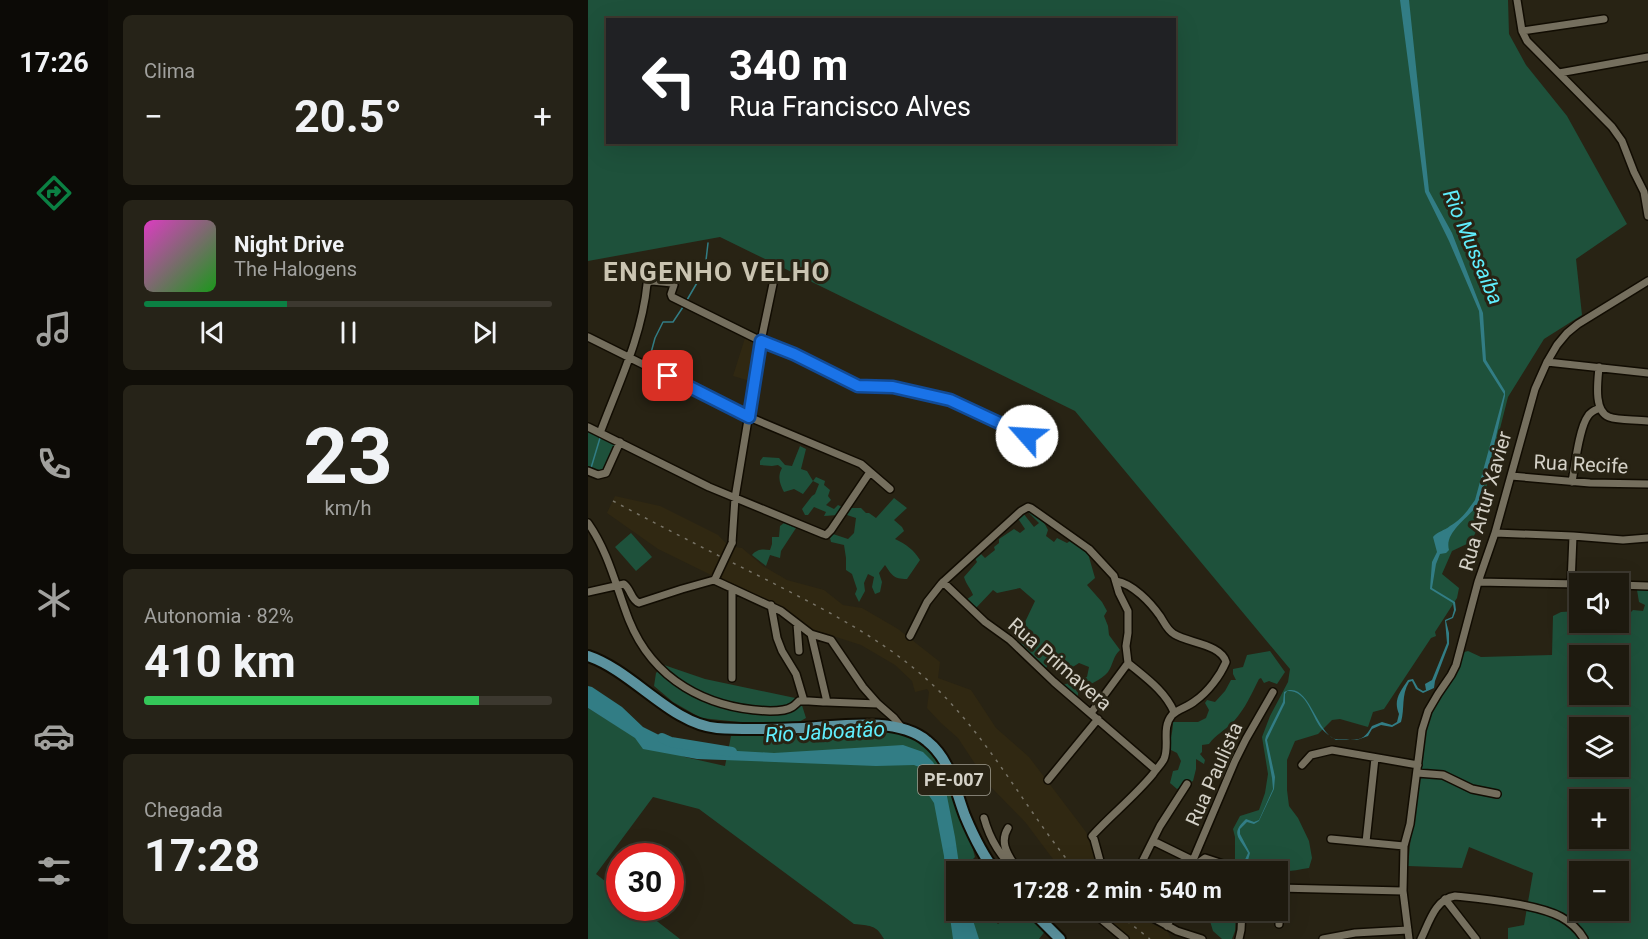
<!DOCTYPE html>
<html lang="pt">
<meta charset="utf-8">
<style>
body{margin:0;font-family:Roboto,sans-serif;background:#262318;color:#f1f3f6;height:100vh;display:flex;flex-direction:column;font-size:22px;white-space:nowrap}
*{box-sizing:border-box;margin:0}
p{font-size:20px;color:#a1a19e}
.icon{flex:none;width:33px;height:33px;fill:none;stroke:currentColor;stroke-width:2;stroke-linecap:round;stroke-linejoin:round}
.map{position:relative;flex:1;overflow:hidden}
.sheet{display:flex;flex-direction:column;gap:15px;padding:15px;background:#100e08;width:480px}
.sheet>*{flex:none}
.banner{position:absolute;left:18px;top:18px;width:570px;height:126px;border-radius:0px;box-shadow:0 6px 24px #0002,0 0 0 2px #3c382f;background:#202124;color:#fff;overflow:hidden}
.tools{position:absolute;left:981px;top:573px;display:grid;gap:12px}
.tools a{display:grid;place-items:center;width:60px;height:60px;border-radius:0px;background:#1e1a0f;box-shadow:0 6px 24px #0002,0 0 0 2px #3c382f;font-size:30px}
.speed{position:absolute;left:18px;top:843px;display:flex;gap:12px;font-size:30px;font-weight:700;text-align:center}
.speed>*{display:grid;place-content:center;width:78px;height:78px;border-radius:50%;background:#1e1a0f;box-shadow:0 6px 24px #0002,0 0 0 2px #3c382f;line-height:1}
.speed .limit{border:9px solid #d22;background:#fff;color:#111}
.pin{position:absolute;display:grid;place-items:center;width:51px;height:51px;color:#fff;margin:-26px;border-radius:12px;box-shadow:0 3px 9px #0006}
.me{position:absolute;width:66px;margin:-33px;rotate:296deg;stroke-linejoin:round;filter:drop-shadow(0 0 4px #0008)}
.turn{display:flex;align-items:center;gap:21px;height:126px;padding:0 24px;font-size:27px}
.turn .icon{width:78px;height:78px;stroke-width:2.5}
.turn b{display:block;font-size:42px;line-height:51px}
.big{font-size:45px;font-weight:700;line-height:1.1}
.sheet .tile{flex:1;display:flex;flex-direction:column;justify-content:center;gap:9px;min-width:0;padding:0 21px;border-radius:9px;background:#262318}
.sheet .dial{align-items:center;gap:0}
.dial b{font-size:78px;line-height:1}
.song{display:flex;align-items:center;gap:18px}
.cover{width:72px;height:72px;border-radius:9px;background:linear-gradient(135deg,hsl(310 70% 55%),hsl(120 70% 35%))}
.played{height:6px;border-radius:3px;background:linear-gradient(90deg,#0b8043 35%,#3c382f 35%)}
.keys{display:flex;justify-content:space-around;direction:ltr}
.heat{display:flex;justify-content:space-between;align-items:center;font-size:33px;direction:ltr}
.charge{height:9px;border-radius:4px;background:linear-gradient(90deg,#34c759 82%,#3c382f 0)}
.trip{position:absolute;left:358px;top:861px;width:342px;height:60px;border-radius:0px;background:#1e1a0f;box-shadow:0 6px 24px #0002,0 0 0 2px #3c382f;font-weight:700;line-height:60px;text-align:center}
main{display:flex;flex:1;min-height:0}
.tab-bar{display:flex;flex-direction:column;width:108px;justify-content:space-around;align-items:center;background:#0c0a06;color:#a1a19e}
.tab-bar .icon{width:42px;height:42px}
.tab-bar .active{color:#0b8043}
.tab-bar b{font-size:27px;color:#f1f3f6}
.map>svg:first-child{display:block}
.built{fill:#302812}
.green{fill:#1e513b;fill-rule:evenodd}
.water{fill:#327d85}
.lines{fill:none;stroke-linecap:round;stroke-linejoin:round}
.stream{stroke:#327d85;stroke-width:1.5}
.river{stroke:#327d85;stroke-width:10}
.minor-casing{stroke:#110c02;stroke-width:10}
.primary-casing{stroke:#110c02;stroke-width:14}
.minor{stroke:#756f5e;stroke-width:7}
.primary{stroke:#5b929e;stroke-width:10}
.rail{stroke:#777366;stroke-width:1.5;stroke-dasharray:3 6;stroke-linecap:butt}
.minor-bridge-casing{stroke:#110c02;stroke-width:10;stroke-linecap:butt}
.minor-bridge{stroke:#756f5e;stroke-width:7}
.route-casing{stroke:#114b97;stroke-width:15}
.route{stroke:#1a73e8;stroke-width:10}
.labels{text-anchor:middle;stroke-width:6;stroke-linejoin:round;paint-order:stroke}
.shield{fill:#282314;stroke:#a09d91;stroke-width:1.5}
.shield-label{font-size:18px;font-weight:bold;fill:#d4d1c7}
.street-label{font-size:20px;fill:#d4d1c7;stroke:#282314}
.water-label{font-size:21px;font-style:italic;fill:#60eefd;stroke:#282314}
.district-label{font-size:26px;font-weight:bold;letter-spacing:1.5px;fill:#cac4b1;stroke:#282314}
</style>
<main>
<nav class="tab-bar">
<b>17:26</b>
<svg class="icon active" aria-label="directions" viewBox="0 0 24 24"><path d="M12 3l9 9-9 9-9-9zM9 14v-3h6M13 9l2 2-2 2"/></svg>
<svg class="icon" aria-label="music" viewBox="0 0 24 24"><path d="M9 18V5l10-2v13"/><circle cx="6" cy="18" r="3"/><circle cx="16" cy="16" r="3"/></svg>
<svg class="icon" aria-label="phone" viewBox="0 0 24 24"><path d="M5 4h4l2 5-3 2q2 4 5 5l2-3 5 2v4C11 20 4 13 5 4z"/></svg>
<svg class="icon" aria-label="climate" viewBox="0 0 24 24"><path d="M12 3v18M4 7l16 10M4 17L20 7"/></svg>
<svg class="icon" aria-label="car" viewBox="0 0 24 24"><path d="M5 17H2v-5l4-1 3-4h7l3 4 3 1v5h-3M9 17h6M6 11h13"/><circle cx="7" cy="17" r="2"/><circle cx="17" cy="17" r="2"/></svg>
<svg class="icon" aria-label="filters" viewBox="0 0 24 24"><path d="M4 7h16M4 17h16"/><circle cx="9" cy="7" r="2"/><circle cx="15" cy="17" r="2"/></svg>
</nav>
<section class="sheet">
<div class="tile"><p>Clima</p>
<div class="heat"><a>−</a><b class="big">20.5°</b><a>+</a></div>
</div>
<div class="tile">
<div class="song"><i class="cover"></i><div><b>Night Drive</b><p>The Halogens</p></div></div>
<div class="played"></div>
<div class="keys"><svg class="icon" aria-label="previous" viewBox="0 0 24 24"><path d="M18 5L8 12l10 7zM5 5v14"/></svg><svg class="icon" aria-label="pause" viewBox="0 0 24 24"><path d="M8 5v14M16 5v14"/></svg><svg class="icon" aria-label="next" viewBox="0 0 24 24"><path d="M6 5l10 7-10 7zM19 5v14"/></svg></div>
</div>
<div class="tile dial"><b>23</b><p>km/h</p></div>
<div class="tile"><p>Autonomia · 82%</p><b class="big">410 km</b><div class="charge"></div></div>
<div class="tile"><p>Chegada</p><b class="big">17:28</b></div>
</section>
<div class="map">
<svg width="1060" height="939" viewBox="0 0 1060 939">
<rect width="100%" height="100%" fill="#282314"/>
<path class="built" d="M 157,338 L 169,341 L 162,381 L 145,376 Z
M 27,496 L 72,506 L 130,535 L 141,546 L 154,548 L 175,566 L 199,580 L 236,590 L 255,605 L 274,608 L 310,629 L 352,662 L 350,678 L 383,690 L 408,728 L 441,757 L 498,832 L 505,852 L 509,871 L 474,871 L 438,823 L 401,785 L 370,738 L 353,723 L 339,708 L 341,692 L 339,689 L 327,692 L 324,681 L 307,665 L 273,645 L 220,628 L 193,607 L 170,598 L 70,549 L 19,513 Z
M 506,911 L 543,911 L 555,920 L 579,930 L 583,939 L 541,939 Z"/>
<path class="green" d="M 0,0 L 920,0 L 921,34 L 938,65 L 979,116 L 1039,224 L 988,259 L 994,315 L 956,339 L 920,397 L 900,476 L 895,517 L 883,542 L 864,551 L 854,574 L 871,588 L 869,598 L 847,632 L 848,636 L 843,638 L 796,709 L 785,712 L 780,727 L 752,719 L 744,720 L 730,734 L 707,741 L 699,760 L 699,790 L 701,806 L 710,818 L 721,841 L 724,858 L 721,868 C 708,870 693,874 680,869 C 673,865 674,862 663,859 L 658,871 L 649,871 L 647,870 L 647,837 L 645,829 L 652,816 L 671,810 L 677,793 L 680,774 L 674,737 L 682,716 L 700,682 L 702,669 L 487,411 L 132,237 L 0,261 ZM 20,20 L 586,20 L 586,142 L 20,142 Z
M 0,431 L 30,445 L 15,474 L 0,468 Z
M 212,446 L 218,449 L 213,469 L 219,471 L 225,481 L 228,477 L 237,481 L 236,485 L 242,490 L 240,496 L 243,500 L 238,505 L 246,509 L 250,505 L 254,507 L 250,515 L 236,516 L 238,512 L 226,507 L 220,515 L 217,515 L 214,509 L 224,496 L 227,494 L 231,484 L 225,481 L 215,494 L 206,489 L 196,492 C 192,484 189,477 194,468 L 190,465 L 184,466 L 172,465 L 172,461 L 175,457 L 191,458 L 197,465 L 204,466 Z
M 306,498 L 319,508 L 306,520 L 314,527 L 316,531 L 307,539 C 318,544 326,550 332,560 L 319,579 C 305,579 304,575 297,565 L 291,573 L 294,582 L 292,592 L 287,594 L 284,587 L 286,577 L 280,574 L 276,583 L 277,591 L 271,602 L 267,594 L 269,589 L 264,574 L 258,570 L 258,558 L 256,545 L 243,542 L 242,538 L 245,534 L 260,539 L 266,533 L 268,518 L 256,514 L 259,508 L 273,508 L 278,513 L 281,513 L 288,518 Z
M 439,511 C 450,513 456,521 460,530 L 458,536 L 466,542 L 469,538 L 479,543 L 485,539 L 499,550 L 507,578 L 499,585 L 514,602 L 519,611 L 516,616 L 520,626 L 521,635 L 532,650 C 525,656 525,665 520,672 C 513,680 499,686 490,690 L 490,696 L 475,685 L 499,677 L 501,667 L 491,663 C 478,671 474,675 460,665 L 458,668 L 447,660 L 428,641 L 447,601 L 432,588 L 409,593 L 405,590 L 387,609 L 378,600 L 385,595 C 383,589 378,584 376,577 L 389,562 L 386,556 L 389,550 L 397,558 L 407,550 L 406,547 L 411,543 L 411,539 L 426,529 L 432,533 L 437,529 L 429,517 L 435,513 L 446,527 L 451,523 Z
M 196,523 L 208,528 L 193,551 L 192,558 L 182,555 L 178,566 L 164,555 C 169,549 174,549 182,550 L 184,544 L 184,537 L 191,537 L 192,526 Z
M 43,533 L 64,557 L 48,571 L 27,547 Z
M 1053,589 L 1060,589 L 1060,939 L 920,939 L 920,928 L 936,925 L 945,873 L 881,847 L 874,868 L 820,866 L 829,773 L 840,711 L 873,653 L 880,651 L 893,657 L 964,655 L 965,616 L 973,612 L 991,611 L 992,622 L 1030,622 L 1031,616 L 1041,614 L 1045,610 L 1055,611 L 1057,605 L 1051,602 L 1049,590 ZM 992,656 L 1030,656 L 1030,694 L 992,694 ZM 992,728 L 1030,728 L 1030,766 L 992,766 ZM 992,800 L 1030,800 L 1030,838 L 992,838 ZM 992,872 L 1030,872 L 1030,910 L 992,910 Z
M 682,651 L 697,672 L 689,684 L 681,681 L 676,683 L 673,678 L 671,679 C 664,693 657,709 646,721 C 638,730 628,734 621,744 L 614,745 L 614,752 L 612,754 L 617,760 L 616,764 L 608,759 L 608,769 L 605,781 L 589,789 L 582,783 L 585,771 L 590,770 L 593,761 L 589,753 L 581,749 C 582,739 585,732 585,722 L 610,722 L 618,718 L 621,710 L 617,703 L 619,700 L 627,702 L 637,691 L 643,680 L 648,680 L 645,674 L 645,669 L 655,667 L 659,655 Z
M 76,665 L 117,679 L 212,699 L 218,718 L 209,723 L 170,724 L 113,718 L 85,702 L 66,686 L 68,673 Z
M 0,708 L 50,739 L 97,757 L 137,766 L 143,736 L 200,736 L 240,731 L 318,732 L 348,753 L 379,828 L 387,857 L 379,865 L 378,871 L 369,872 L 369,910 L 397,911 L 410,924 L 426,911 L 440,911 L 458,930 L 451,939 L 296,939 C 288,924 281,926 266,924 L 111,809 L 65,797 L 8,874 L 31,892 L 32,908 L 52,908 L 92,939 L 0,939 Z
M 619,911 L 648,911 L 647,931 L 644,939 L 634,939 L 625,931 Z"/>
<path class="water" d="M 812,0 L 821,0 L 841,191 L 864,233 L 895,313 L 898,360 L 917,391 L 917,396 C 911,423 905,451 898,478 C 895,487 894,497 889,505 C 880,519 856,532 861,550 L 858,553 L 852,554 L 848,564 L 844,588 L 867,602 L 868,610 L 865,618 L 858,621 L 861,633 L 861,644 L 847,681 L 846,688 L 835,693 L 828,689 L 824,681 L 821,682 C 813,695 817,709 813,722 L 804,727 L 793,725 L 784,729 L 780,736 L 769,740 L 748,740 C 743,737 737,733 733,728 C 723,715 719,690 699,691 L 697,694 L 697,703 L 679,740 L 687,777 L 686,789 L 671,821 L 666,824 L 659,822 L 652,829 L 652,834 L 662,853 L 657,871 L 652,871 L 660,853 C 651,837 642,834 658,819 L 666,822 L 671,820 L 685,789 L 684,778 L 677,740 L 678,736 L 695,702 L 696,692 C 720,679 728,732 747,739 C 751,740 758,739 762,740 C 775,740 778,736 784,726 L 794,722 L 804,725 L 809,722 L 811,714 C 805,700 812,692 820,680 L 825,679 L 830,688 L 835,691 L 838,690 L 837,684 L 844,680 L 859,643 L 857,620 L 864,617 L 866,610 L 865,603 L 842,589 L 844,562 L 849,552 L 845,537 C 850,531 856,531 862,526 C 873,520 880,510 887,500 L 916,394 L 895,361 L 891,311 L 861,241 L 837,192 Z
M 0,686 L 4,687 L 34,707 L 55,727 L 97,748 L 186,753 L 315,745 L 335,752 L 345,762 L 356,781 L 367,837 L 372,871 L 369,872 L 369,910 L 382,911 L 391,939 L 365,939 L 358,888 L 356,856 L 346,803 L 338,791 L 336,774 L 331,767 L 326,765 L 288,766 L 109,759 L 55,749 L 47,738 L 0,708 Z"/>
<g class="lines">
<path class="stream" d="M 99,300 L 117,269 L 120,243
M 60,364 L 67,338 L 75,322 L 85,322 L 95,307
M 3,468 L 12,438"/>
<path class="river" d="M 74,738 L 83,742 L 144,752"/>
<g class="minor-casing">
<path id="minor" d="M 929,0 L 934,31 L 939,41 L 1024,127 L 1034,141 L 1046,172 L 1056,192 L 1060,216
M 934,31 L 1016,19
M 971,73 L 1060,57
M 0,337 L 161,417 L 273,464 L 302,489
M 959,362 L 1060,373
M 1011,367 C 1010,380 1005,411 1021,417 C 1032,421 1048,419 1060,421
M 0,427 L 121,487 L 235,534 L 238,535 L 243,530 L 282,472
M 12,433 C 30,385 54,336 59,284 L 61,282 L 64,281 L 84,283 L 86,285 L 83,294 L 84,297 L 173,341 L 206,354 L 263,383 L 277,387 L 305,387 L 323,392 L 362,400 L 439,436
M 0,471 L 10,475 L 18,473 L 32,442
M 923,476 L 1002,483 L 1060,484
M 984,482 C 987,465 991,428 1000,416 C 1003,411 1007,410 1012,408
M 0,523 C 21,553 28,587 41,620 C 65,680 119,709 182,711 C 189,711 198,711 204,707 C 206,706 210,702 211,701 C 217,700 232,702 239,702
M 907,533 L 985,536 L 1035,540 L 1060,538
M 144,543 L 147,498 L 173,341 L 185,284
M 126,580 L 193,611 L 223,634 L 243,640 L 275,687 L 290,704 L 306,718 L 314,728
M 355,582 L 397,622 L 422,640 L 466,682 L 568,770
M 890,582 L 992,584
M 983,584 L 985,536
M 1030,585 L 1060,586
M 0,592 L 36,584 C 43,589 43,600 51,603 L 94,589 L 126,580
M 183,605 L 189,638 L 194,651 L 208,674 L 216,701
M 209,624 L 211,651
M 223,634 L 239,702 L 290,704
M 322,636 L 339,602 L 354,583 L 433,511 L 440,507 L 443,508 L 501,549 L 526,576 L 531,593 L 540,611 L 540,633 L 538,646 L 540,663 L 503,713
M 540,663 C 558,678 577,691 586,712
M 144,678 L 144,589
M 714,765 L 723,755 L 744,750 L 830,765
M 829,773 L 855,775 L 884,789 L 909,794
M 460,780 L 510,719
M 396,818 C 402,840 412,857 430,872
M 420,828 C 412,841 418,852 426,864
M 743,839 L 816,846
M 565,841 L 610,863 L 617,858 L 638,865 L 643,868
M 778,842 L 787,758
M 515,872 L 506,839 L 504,836 C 523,815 546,797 565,774 C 568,769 573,765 576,759 C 582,745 573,728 584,715 C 590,709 600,707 607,701 C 620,692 632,676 638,662 C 633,644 600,643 586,634 C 579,630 576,622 572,616 C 562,602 545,584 528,581
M 549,872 L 572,826 L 599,784
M 600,872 L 647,761 L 658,739 L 685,692
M 690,888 L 815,891
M 857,899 L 888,939
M 502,910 L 537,939
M 551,910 L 589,931 L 614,939
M 691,924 L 693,888
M 579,926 L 587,910
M 651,939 L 653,930 L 654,910
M 735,939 L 767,933 L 820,930
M 821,939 L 815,891 L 816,846 L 822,824 L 834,730 L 840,711 L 850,694 L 863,675 L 868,665 L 890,582 L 907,533 L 947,389 L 959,362 L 969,345 L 979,333 L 990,324 L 1060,281
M 833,939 C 841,923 847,899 867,896 C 895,899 949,904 973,917 C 982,922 991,930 996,939"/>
</g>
<g class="primary-casing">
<path id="primary" d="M 0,656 C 45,671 83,724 129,728 C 158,730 187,729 216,728 C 252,726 309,716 339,741 C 363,760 367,790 377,816 C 385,835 395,856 408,872
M 443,910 L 472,939"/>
</g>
<use href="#minor" class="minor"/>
<use href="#primary" class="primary"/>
<path class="rail" d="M 25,501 C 76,528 127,554 179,580 C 239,611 298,640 347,687 C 403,741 439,812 489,872
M 525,910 L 562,939"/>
<g class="minor-bridge-casing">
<path id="minor-bridge" d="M 128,577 L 144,543"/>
</g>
<use href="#minor-bridge" class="minor-bridge"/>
</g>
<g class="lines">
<g class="route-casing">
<path id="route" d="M 80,376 L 161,417 L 173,341 L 206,354 L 270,386 L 305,387 L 362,400 L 439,436"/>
</g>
<use href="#route" class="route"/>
</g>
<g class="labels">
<rect class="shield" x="330" y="765" width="72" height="30" rx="4.5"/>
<g class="shield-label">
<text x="366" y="786">PE-007</text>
</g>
<g class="street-label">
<text transform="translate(993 464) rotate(3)" y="7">Rua Recife</text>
<text transform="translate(897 501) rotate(-74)" y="7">Rua Artur Xavier</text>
<text transform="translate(472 664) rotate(41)" y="7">Rua Primavera</text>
<text transform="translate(626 774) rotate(-66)" y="7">Rua Paulista</text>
</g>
<g class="water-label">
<text transform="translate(885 247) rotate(67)" y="7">Rio Mussaíba</text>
<text transform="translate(237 732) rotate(-3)" y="7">Rio Jaboatão</text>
</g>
<g class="district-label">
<text x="129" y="281">ENGENHO VELHO</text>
</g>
</g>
</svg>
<div class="tools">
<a><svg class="icon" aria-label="sound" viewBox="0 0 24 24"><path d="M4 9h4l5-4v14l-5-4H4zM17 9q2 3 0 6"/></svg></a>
<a><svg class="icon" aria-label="search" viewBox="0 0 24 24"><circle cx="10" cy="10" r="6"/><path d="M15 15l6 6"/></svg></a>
<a><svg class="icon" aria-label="layers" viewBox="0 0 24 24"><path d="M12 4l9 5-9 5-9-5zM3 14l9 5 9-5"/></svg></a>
<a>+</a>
<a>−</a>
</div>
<div class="speed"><div class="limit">30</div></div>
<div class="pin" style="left:80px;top:376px;background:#d93025"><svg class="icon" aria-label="arrive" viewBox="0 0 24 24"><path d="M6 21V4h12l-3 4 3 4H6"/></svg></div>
<svg class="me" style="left:439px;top:436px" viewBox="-20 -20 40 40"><circle r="19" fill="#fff"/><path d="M0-13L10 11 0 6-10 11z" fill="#1a73e8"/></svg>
<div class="trip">17:28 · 2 min · 540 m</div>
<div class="banner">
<div class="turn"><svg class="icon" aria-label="left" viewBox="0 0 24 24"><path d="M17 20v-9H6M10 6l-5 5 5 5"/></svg><div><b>340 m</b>Rua Francisco Alves</div></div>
</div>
</div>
</main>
